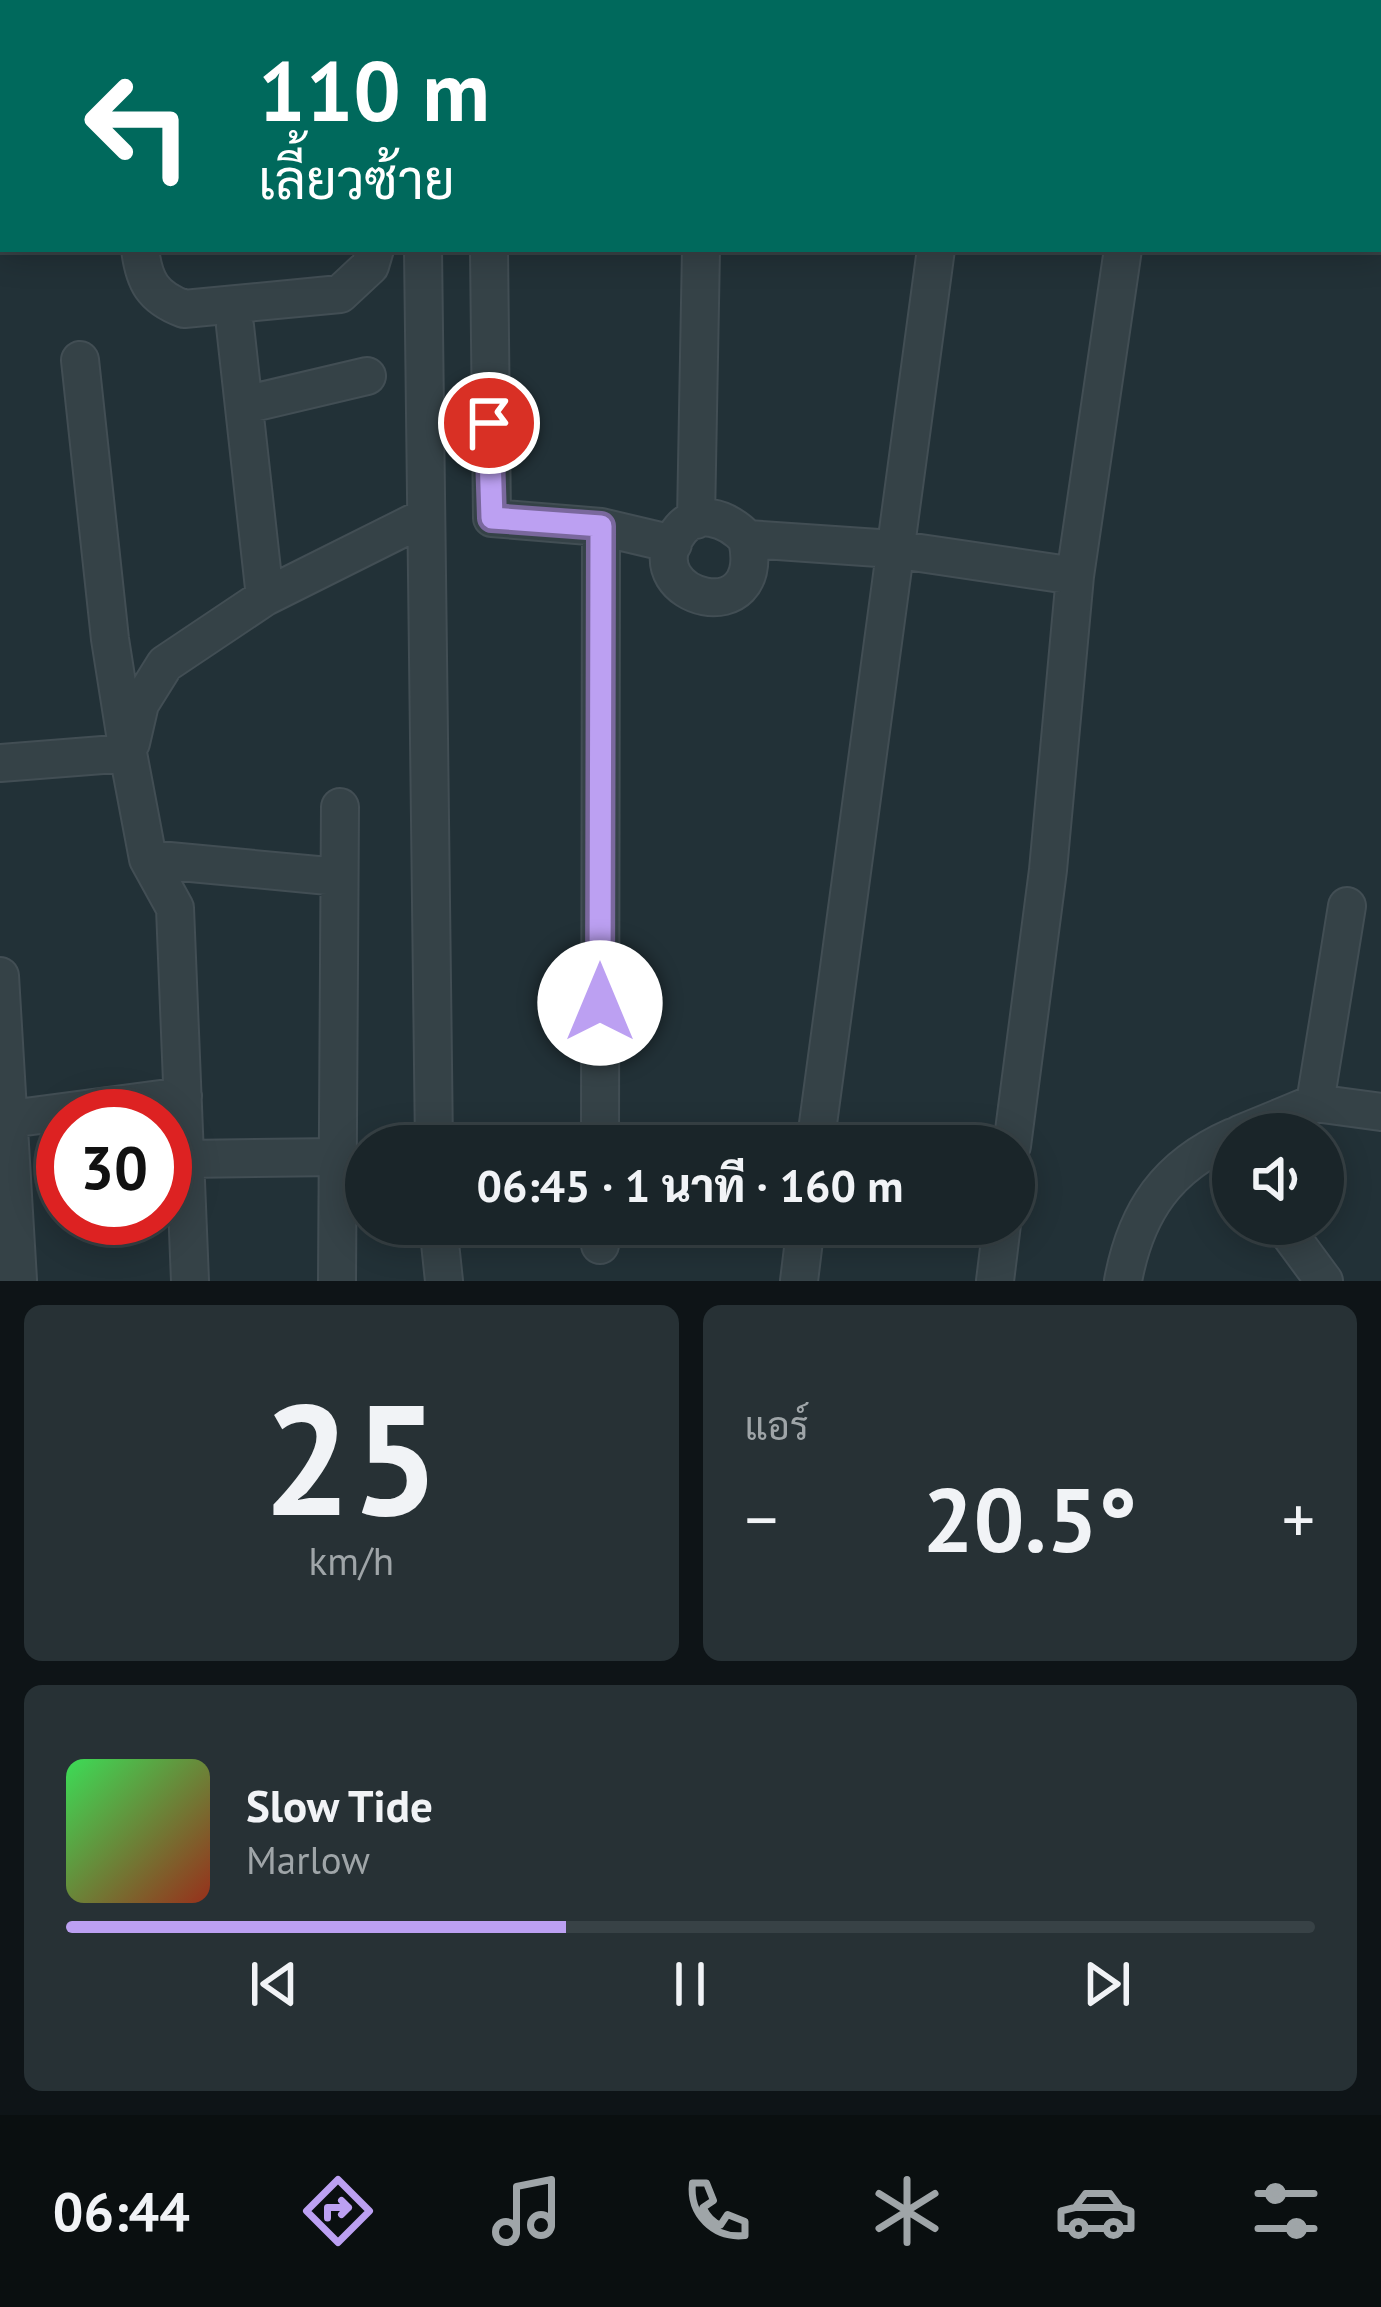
<!DOCTYPE html>
<html lang="th">
<meta charset="utf-8">
<style>
body{margin:0;font-family:"PT Sans",Sarabun,sans-serif;background:#273135;color:#f1f3f6;height:100vh;display:flex;flex-direction:column;font-size:45px;white-space:nowrap}
*{box-sizing:border-box;margin:0}
p{font-size:39px;color:#9fa5a8}
.icon{flex:none;width:66px;height:66px;fill:none;stroke:currentColor;stroke-width:2;stroke-linecap:round;stroke-linejoin:round}
.map{position:relative;height:1281px;overflow:hidden}
.panel{display:flex;flex-direction:column;gap:24px;padding:24px;background:#0e1417;flex:1}
.panel>*{flex:none}
.hud{position:absolute;left:0px;top:0px;width:1383px;height:252px;box-shadow:0 6px 30px #0003,0 0 0 3px #384246;background:#00695c;color:#fff;overflow:hidden}
.buttons{position:absolute;left:1212px;top:1113px;display:grid;gap:24px}
.buttons a{display:grid;place-items:center;width:132px;height:132px;border-radius:50%;background:#1a2529;box-shadow:0 6px 30px #0003,0 0 0 3px #384246;font-size:60px}
.speed{position:absolute;left:36px;top:1089px;display:flex;gap:24px;font-size:60px;font-weight:700;text-align:center}
.speed>*{display:grid;place-content:center;width:156px;height:156px;border-radius:50%;background:#1a2529;box-shadow:0 6px 30px #0003,0 0 0 3px #384246;line-height:1}
.speed .limit{border:18px solid #d22;background:#fff;color:#111}
.pin{position:absolute;display:grid;place-items:center;width:102px;height:102px;color:#fff;margin:-51px;border:6px solid #fff;border-radius:50%;box-shadow:0 3px 12px #0007}
.me{position:absolute;width:132px;margin:-66px;rotate:0deg;stroke-linejoin:round;filter:drop-shadow(0 0 9px #0008)}
.turn{display:flex;align-items:center;gap:42px;height:252px;padding:0 60px;font-size:54px}
.turn .icon{width:156px;height:156px;stroke-width:2.5}
.turn b{display:block;font-size:84px;line-height:102px}
.big{font-size:90px;font-weight:800;line-height:1.1}
.panel .tile{flex:1;display:flex;flex-direction:column;justify-content:center;gap:18px;min-width:0;padding:0 42px;border-radius:18px;background:#273135}
.panel .dial{align-items:center;gap:0}
.dial b{font-size:156px;line-height:1}
.song{display:flex;align-items:center;gap:36px}
.cover{width:144px;height:144px;border-radius:18px;background:linear-gradient(135deg,hsl(130 70% 55%),hsl(10 70% 35%))}
.played{height:12px;border-radius:6px;background:linear-gradient(90deg,#bca0f2 40%,#384246 40%)}
.keys{display:flex;justify-content:space-around;direction:ltr}
.heat{display:flex;justify-content:space-between;align-items:center;font-size:66px;direction:ltr}
.panel .tiles{flex:1;display:grid;gap:24px;grid-template-columns:1fr 1fr}
.tile:last-child{grid-column:span 2}
.trip{position:absolute;left:345px;top:1125px;width:690px;height:120px;border-radius:60px;background:#1a2529;box-shadow:0 6px 30px #0003,0 0 0 3px #384246;font-weight:800;line-height:120px;text-align:center}
.tab-bar{display:flex;height:192px;justify-content:space-around;align-items:center;background:#0a0f10;color:#9fa5a8}
.tab-bar .icon{width:84px;height:84px}
.tab-bar .on{color:#bca0f2}
.tab-bar b{font-size:54px;color:#f1f3f6}
.map>svg:first-child{display:block}
.lines{fill:none;stroke-linecap:round;stroke-linejoin:round}
.minor-casing{stroke:#424e54;stroke-width:40}
.minor{stroke:#354247;stroke-width:36}
.route-casing{stroke:#7a689d;stroke-width:30}
.route{stroke:#bca0f2;stroke-width:21}
</style>
<div class="map">
<svg width="1381" height="1281" viewBox="0 0 1381 1281">
<rect width="100%" height="100%" fill="#223137"/>
<g class="lines">
<g class="minor-casing">
<path id="minor" d="M 104,0 L 105,3
M 336,0 L 337,3
M 440,3 L 440,0
M 503,3 L 503,0
M 734,3 L 735,0
M 967,3 L 967,0
M 1157,3 L 1158,0
M 140,249 C 144,281 152,297 184,309 L 340,294 L 370,266 L 375,249
M 423,249 L 434,1146
M 489,249 L 492,518 L 601,527 L 673,544
M 235,326 L 265,597
M 80,360 L 110,639 L 128,753 L 148,859 L 175,908 L 190,1281
M 244,405 L 367,376
M 696,520 L 701,249
M 747,539 C 768,634 637,598 676,536 C 694,505 728,518 747,539 L 893,549 L 1075,576
M 131,743 L 140,704 L 165,664 L 265,597 L 423,518
M 0,763 L 128,753
M 148,859 L 339,877
M 0,976 L 18,1280
M 1315,1103 L 1347,906
M 10,1119 L 183,1096
M 1240,1134 L 1315,1103 L 1381,1112
M 600,1146 L 601,527
M 815,1146 L 936,249
M 1012,1146 L 1048,870 L 1075,576 L 1123,249
M 185,1159 L 338,1157
M 438,1224 L 444,1281
M 1282,1224 L 1324,1281
M 600,1245 L 600,1224
M 337,1281 L 340,807
M 799,1281 L 806,1224
M 995,1281 L 1002,1224
M 1123,1281 C 1136,1211 1167,1166 1233,1137"/>
</g>
<use href="#minor" class="minor"/>
</g>
<g class="lines">
<g class="route-casing">
<path id="route" d="M 489,423 L 492,518 L 601,526 L 600,1003"/>
</g>
<use href="#route" class="route"/>
</g>
</svg>
<div class="buttons">
<a><svg class="icon" aria-label="sound" viewBox="0 0 24 24"><path d="M4 9h4l5-4v14l-5-4H4zM17 9q2 3 0 6"/></svg></a>
</div>
<div class="speed"><div class="limit">30</div></div>
<div class="pin" style="left:489px;top:423px;background:#d93025"><svg class="icon" aria-label="arrive" viewBox="0 0 24 24"><path d="M6 21V4h12l-3 4 3 4H6"/></svg></div>
<svg class="me" style="left:600px;top:1003px" viewBox="-20 -20 40 40"><circle r="19" fill="#fff"/><path d="M0-13L10 11 0 6-10 11z" fill="#bca0f2"/></svg>
<div class="trip">06:45 · 1 นาที · 160 m</div>
<div class="hud">
<div class="turn"><svg class="icon" aria-label="left" viewBox="0 0 24 24"><path d="M17 20v-9H6M10 6l-5 5 5 5"/></svg><div><b>110 m</b>เลี้ยวซ้าย</div></div>
</div>
</div>
<section class="panel">
<div class="tiles">
<div class="tile dial"><b>25</b><p>km/h</p></div>
<div class="tile"><p>แอร์</p>
<div class="heat"><a>−</a><b class="big">20.5°</b><a>+</a></div>
</div>
<div class="tile">
<div class="song"><i class="cover"></i><div><b>Slow Tide</b><p>Marlow</p></div></div>
<div class="played"></div>
<div class="keys"><svg class="icon" aria-label="previous" viewBox="0 0 24 24"><path d="M18 5L8 12l10 7zM5 5v14"/></svg><svg class="icon" aria-label="pause" viewBox="0 0 24 24"><path d="M8 5v14M16 5v14"/></svg><svg class="icon" aria-label="next" viewBox="0 0 24 24"><path d="M6 5l10 7-10 7zM19 5v14"/></svg></div>
</div>
</div>
</section>
<nav class="tab-bar">
<b>06:44</b>
<svg class="icon on" aria-label="directions" viewBox="0 0 24 24"><path d="M12 3l9 9-9 9-9-9zM9 14v-3h6M13 9l2 2-2 2"/></svg>
<svg class="icon" aria-label="music" viewBox="0 0 24 24"><path d="M9 18V5l10-2v13"/><circle cx="6" cy="18" r="3"/><circle cx="16" cy="16" r="3"/></svg>
<svg class="icon" aria-label="phone" viewBox="0 0 24 24"><path d="M5 4h4l2 5-3 2q2 4 5 5l2-3 5 2v4C11 20 4 13 5 4z"/></svg>
<svg class="icon" aria-label="climate" viewBox="0 0 24 24"><path d="M12 3v18M4 7l16 10M4 17L20 7"/></svg>
<svg class="icon" aria-label="car" viewBox="0 0 24 24"><path d="M5 17H2v-5l4-1 3-4h7l3 4 3 1v5h-3M9 17h6M6 11h13"/><circle cx="7" cy="17" r="2"/><circle cx="17" cy="17" r="2"/></svg>
<svg class="icon" aria-label="filters" viewBox="0 0 24 24"><path d="M4 7h16M4 17h16"/><circle cx="9" cy="7" r="2"/><circle cx="15" cy="17" r="2"/></svg>
</nav>
